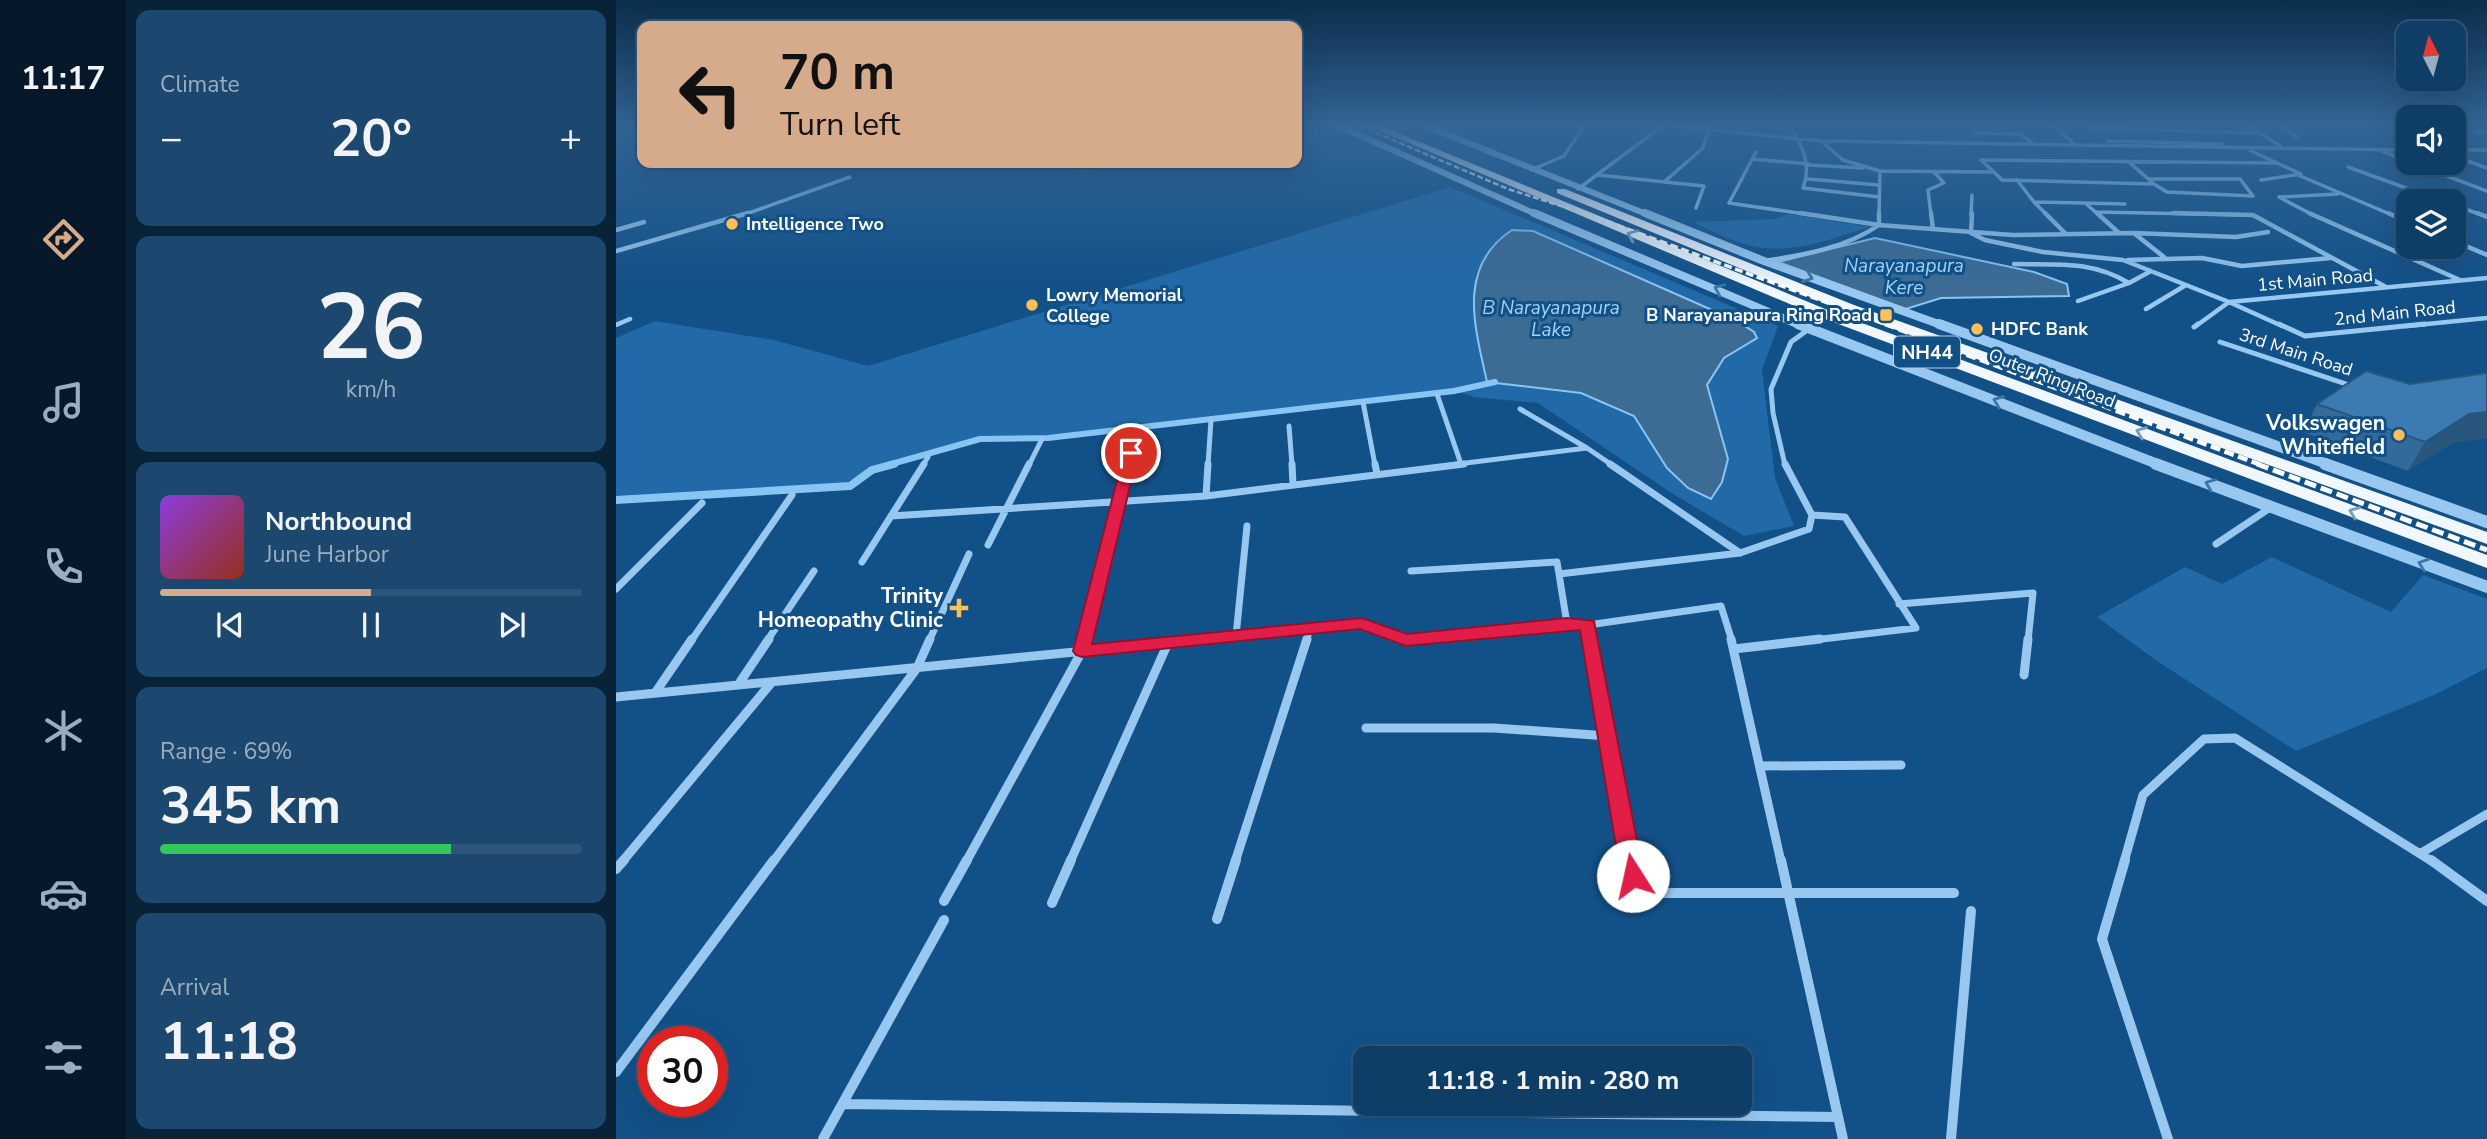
<!DOCTYPE html>
<meta charset="utf-8">
<style>
body{margin:0;font-family:"Nunito Sans",sans-serif;background:#1c486f;color:#f1f3f6;height:100vh;display:flex;flex-direction:column;font-size:26px;white-space:nowrap}
*{box-sizing:border-box;margin:0}
p{font-size:23px;color:#9baebf}
.icon{flex:none;width:38px;height:38px;fill:none;stroke:currentColor;stroke-width:2;stroke-linecap:round;stroke-linejoin:round}
.map{position:relative;flex:1;overflow:hidden}
.side{display:flex;flex-direction:column;gap:10px;padding:10px;background:#082238;width:490px}
.side>*{flex:none}
.guide{position:absolute;left:21px;top:21px;width:665px;height:147px;border-radius:14px;box-shadow:0 7px 28px #0002,0 0 0 2px #2e567a;background:#d6ab8b;color:#111;overflow:hidden}
.needle{width:46px;rotate:354deg}
.buttons{position:absolute;left:1780px;top:21px;display:grid;gap:14px}
.buttons a{display:grid;place-items:center;width:70px;height:70px;border-radius:14px;background:#0e3d66;box-shadow:0 7px 28px #0002,0 0 0 2px #2e567a;font-size:35px}
.speed{position:absolute;left:21px;top:1026px;display:flex;gap:14px;font-size:35px;font-weight:700;text-align:center}
.speed>*{display:grid;place-content:center;width:91px;height:91px;border-radius:50%;background:#0e3d66;box-shadow:0 7px 28px #0002,0 0 0 2px #2e567a;line-height:1}
.speed .limit{border:10px solid #d22;background:#fff;color:#111}
.pin{position:absolute;display:grid;place-items:center;width:60px;height:60px;color:#fff;margin:-30px;border:4px solid #fff;border-radius:50%;box-shadow:0 2px 7px #0007}
.me{position:absolute;width:77px;margin:-38px;rotate:350deg;stroke-linejoin:round;filter:drop-shadow(0 0 5px #0008)}
.turn{display:flex;align-items:center;gap:24px;height:147px;padding:0 28px;font-size:32px}
.turn .icon{width:91px;height:91px;stroke-width:2.5}
.turn b{display:block;font-size:49px;line-height:60px}
.big{font-size:52px;font-weight:700;line-height:1.1}
.side .widget{flex:1;display:flex;flex-direction:column;justify-content:center;gap:10px;min-width:0;padding:0 24px;border-radius:14px;background:#1c486f}
.side .dial{align-items:center;gap:0}
.dial b{font-size:91px;line-height:1}
.song{display:flex;align-items:center;gap:21px}
.cover{width:84px;height:84px;border-radius:10px;background:linear-gradient(135deg,hsl(270 70% 55%),hsl(10 70% 35%))}
.played{height:7px;border-radius:4px;background:linear-gradient(90deg,#d6ab8b 50%,#2e567a 50%)}
.keys{display:flex;justify-content:space-around;direction:ltr}
.heat{display:flex;justify-content:space-between;align-items:center;font-size:38px;direction:ltr}
.charge{height:10px;border-radius:5px;background:linear-gradient(90deg,#34c759 69%,#2e567a 0)}
.trip{position:absolute;left:737px;top:1046px;width:399px;height:70px;border-radius:14px;background:#0e3d66;box-shadow:0 7px 28px #0002,0 0 0 2px #2e567a;font-weight:700;line-height:70px;text-align:center}
main{display:flex;flex:1;min-height:0}
.dock{display:flex;flex-direction:column;width:126px;justify-content:space-around;align-items:center;background:#061829;color:#9baebf}
.dock .icon{width:49px;height:49px}
.dock .on{color:#d6ab8b}
.dock b{font-size:32px;color:#f1f3f6}
.map>svg:first-child{display:block}
.green{fill:#2169a7;fill-rule:evenodd}
.water{fill:#3c6b94;stroke:#89c5f4;stroke-width:2}
.lines{fill:none;stroke-linecap:round;stroke-linejoin:round}
.stream-far1{stroke:#89c5f4;stroke-width:6}
.stream{stroke:#89c5f4;stroke-width:8}
.minor-far5{stroke:#98c8f0;stroke-width:3.5}
.minor-far4{stroke:#98c8f0;stroke-width:4.5}
.minor-far3{stroke:#98c8f0;stroke-width:5}
.minor-far2{stroke:#98c8f0;stroke-width:7}
.minor-far1{stroke:#98c8f0;stroke-width:9}
.minor{stroke:#98c8f0;stroke-width:10}
.tertiary-far3{stroke:#98c8f0;stroke-width:6}
.tertiary-far2{stroke:#98c8f0;stroke-width:8}
.tertiary-far1{stroke:#98c8f0;stroke-width:10}
.tertiary{stroke:#98c8f0;stroke-width:12}
.trunk{fill:#f0f7ff;fill-rule:evenodd}
.rail-far3{stroke:#fff;stroke-width:2.5;stroke-dasharray:6 2.5;stroke-linecap:butt}
.rail-far2{stroke:#fff;stroke-width:3.5;stroke-dasharray:8 3.5;stroke-linecap:butt}
.rail-far1{stroke:#fff;stroke-width:4.5;stroke-dasharray:10 4.5;stroke-linecap:butt}
.rail{stroke:#fff;stroke-width:5;stroke-dasharray:12 5;stroke-linecap:butt}
.wall{fill:#336a99}
.shaded-wall{fill:#29567d}
.building{fill:#3b7bb2;stroke:#29567d;stroke-width:2}
.oneway{stroke:#769cbe}
.oneway2{stroke:#3a75a7}
.route{fill:#e11d48;stroke:#92132f;stroke-width:2}
.poi-dot{fill:#ffbf57;stroke:#125188;stroke-width:2.5}
.labels{text-anchor:middle;stroke-width:6;stroke-linejoin:round;paint-order:stroke}
.far-poi-label{font-size:18px;font-weight:bold;fill:#fff;stroke:#125188;text-anchor:start}
.far-street-label{font-size:18px;fill:#fff;stroke:#125188}
.far-water-label{font-size:19px;font-style:italic;fill:#a3d2f8;stroke:#125188}
.shield{fill:#125188;stroke:#b8cbdb;stroke-width:2}
.shield-label{font-size:19px;font-weight:bold;fill:#fff}
.poi-label{font-size:21px;font-weight:bold;fill:#fff;stroke:#125188;text-anchor:end}
</style>
<main>
<nav class="dock">
<b>11:17</b>
<svg class="icon on" aria-label="directions" viewBox="0 0 24 24"><path d="M12 3l9 9-9 9-9-9zM9 14v-3h6M13 9l2 2-2 2"/></svg>
<svg class="icon" aria-label="music" viewBox="0 0 24 24"><path d="M9 18V5l10-2v13"/><circle cx="6" cy="18" r="3"/><circle cx="16" cy="16" r="3"/></svg>
<svg class="icon" aria-label="phone" viewBox="0 0 24 24"><path d="M5 4h4l2 5-3 2q2 4 5 5l2-3 5 2v4C11 20 4 13 5 4z"/></svg>
<svg class="icon" aria-label="climate" viewBox="0 0 24 24"><path d="M12 3v18M4 7l16 10M4 17L20 7"/></svg>
<svg class="icon" aria-label="car" viewBox="0 0 24 24"><path d="M5 17H2v-5l4-1 3-4h7l3 4 3 1v5h-3M9 17h6M6 11h13"/><circle cx="7" cy="17" r="2"/><circle cx="17" cy="17" r="2"/></svg>
<svg class="icon" aria-label="filters" viewBox="0 0 24 24"><path d="M4 7h16M4 17h16"/><circle cx="9" cy="7" r="2"/><circle cx="15" cy="17" r="2"/></svg>
</nav>
<section class="side">
<div class="widget"><p>Climate</p>
<div class="heat"><a>−</a><b class="big">20°</b><a>+</a></div>
</div>
<div class="widget dial"><b>26</b><p>km/h</p></div>
<div class="widget">
<div class="song"><i class="cover"></i><div><b>Northbound</b><p>June Harbor</p></div></div>
<div class="played"></div>
<div class="keys"><svg class="icon" aria-label="previous" viewBox="0 0 24 24"><path d="M18 5L8 12l10 7zM5 5v14"/></svg><svg class="icon" aria-label="pause" viewBox="0 0 24 24"><path d="M8 5v14M16 5v14"/></svg><svg class="icon" aria-label="next" viewBox="0 0 24 24"><path d="M6 5l10 7-10 7zM19 5v14"/></svg></div>
</div>
<div class="widget"><p>Range · 69%</p><b class="big">345 km</b><div class="charge"></div></div>
<div class="widget"><p>Arrival</p><b class="big">11:18</b></div>
</section>
<div class="map">
<svg width="1871" height="1139" viewBox="0 0 1871 1139">
<rect width="100%" height="100%" fill="#125188"/>
<path class="green" d="M 834,187 L 1162,326 L 1146,370 L 1159,478 L 1178,526 L 1128,536 L 1057,494 L 922,403 L 858,397 L 837,390 L 418,437 L 364,437 L 254,468 L 227,485 L 0,499 L 0,338 L 39,321 L 158,340 L 252,366 ZM 917,231 L 1121,321 L 1108,358 L 1091,385 L 1112,459 L 1051,468 L 1018,416 L 965,393 L 871,382 L 858,311 L 860,272 L 884,238 Z
M 1173,214 L 1253,227 C 1180,251 1149,262 1078,222 L 1159,219 Z
M 1656,557 L 1775,612 L 1807,575 L 1871,599 L 1871,668 L 1818,695 L 1680,751 L 1541,661 L 1481,617 L 1569,567 L 1606,584 Z"/>
<path class="water" d="M 896,230 L 917,231 L 1121,321 L 1138,332 L 1141,338 L 1108,358 L 1091,385 L 1112,459 L 1106,482 L 1095,499 L 1072,488 L 1051,468 L 1018,416 L 965,393 L 871,382 C 859,327 840,267 896,230 Z
M 1259,238 L 1418,272 L 1451,284 L 1453,296 L 1325,298 L 1290,309 L 1162,262 Z"/>
<g class="lines">
<path class="stream-far1" d="M 272,465 L 364,439 L 432,438 L 838,391 L 879,382"/>
<path class="stream" d="M 0,500 L 234,486 L 256,470 L 278,464"/>
<path class="minor-far5" d="M 1057,126 L 1205,141 L 1792,150
M 1438,126 L 1460,146
M 1634,126 L 1664,146
M 1665,126 L 1681,137
M 1475,128 L 1644,133
M 1177,131 C 1188,149 1195,167 1187,188 L 1263,197
M 1859,131 L 1871,132
M 1358,133 L 1404,134 L 1419,145
M 1205,141 L 1227,160 L 1264,171 L 1263,215
M 1492,141 L 1606,144
M 1838,150 L 1871,150
M 1635,151 L 1685,174
M 1766,151 L 1792,161
M 1140,152 L 1113,203 L 1196,215
M 1838,156 L 1871,168
M 1136,159 L 1193,164
M 1797,163 L 1871,191
M 1193,165 L 1247,168
M 1732,167 L 1826,201
M 915,170 L 948,156 L 968,126
M 1264,171 L 1378,172 L 1365,160 L 1660,163
M 1378,172 L 1386,180 L 1538,184 L 1514,163
M 982,175 L 1088,186 L 1080,208
M 1682,175 L 1776,215
M 1192,179 L 1263,185
M 1534,179 L 1624,179 L 1637,196
M 1401,180 L 1418,202
M 1645,180 L 1685,174
M 1048,182 L 1087,148 L 1093,127
M 1538,184 L 1551,192 L 1637,196
M 962,189 L 1046,126
M 1469,203 L 1509,204
M 1838,205 L 1866,215
M 1479,212 L 1637,215
M 127,215 L 234,177
M 1315,215 L 1312,190 L 1328,183 L 1318,172
M 1355,215 L 1356,195
M 1431,215 L 1418,202 L 1469,203 L 1483,215
M 1697,215 L 1663,197 L 1722,194"/>
<path class="minor-far4" d="M 1184,213 L 1263,225 L 1397,235 L 1518,233 L 1620,237 L 1652,232
M 1315,213 L 1317,229
M 1356,213 L 1355,233 L 1369,240 L 1427,252 L 1507,260 L 1613,302 L 1871,278
M 1429,213 L 1450,234
M 1481,213 L 1503,233
M 1557,213 L 1637,215 L 1770,287
M 1693,213 L 1844,280
M 1772,213 L 1792,222
M 1861,213 L 1871,217
M 0,230 L 28,222
M 1519,234 L 1548,257
M 1838,241 L 1871,255
M 0,251 L 132,213
M 1512,260 L 1586,258 L 1626,266 L 1715,258
M 1148,261 C 1187,255 1230,248 1263,225 L 1263,213
M 1398,264 C 1441,265 1475,260 1513,283
M 1462,301 L 1513,283 L 1535,271
M 1530,309 L 1570,285
M 0,325 L 14,319
M 1580,326 L 1613,302 L 1666,326
M 1791,326 L 1871,318"/>
<path class="minor-far3" d="M 1663,324 L 1689,336 L 1809,324
M 1578,327 L 1582,324
M 1604,342 L 1739,387
M 821,394 L 845,464
M 747,402 L 759,465
M 904,409 L 971,448
M 673,426 L 676,465
M 307,465 L 312,457
M 413,465 L 426,439
M 512,465 L 521,428
M 592,465 L 595,420
M 834,465 L 971,448 L 996,465
M 1169,465 L 1157,413 L 1155,389 L 1175,342 L 1193,329"/>
<path class="minor-far2" d="M 676,464 L 677,485
M 759,464 L 761,474
M 994,464 L 1124,553
M 590,496 L 592,464
M 275,516 L 590,496 L 848,464
M 1600,544 L 1654,508
M 372,545 L 413,464
M 246,562 L 308,464
M 795,571 L 941,562 L 943,574
M 0,589 L 86,503
M 1283,604 L 1417,593 L 1412,641
M 951,624 L 943,574 L 1124,553 L 1193,529 L 1196,515 L 1169,464
M 972,625 L 975,641
M 620,636 L 631,526
M 75,641 L 176,495
M 151,641 L 198,571
M 313,641 L 353,554
M 469,641 L 512,464
M 575,641 L 746,624 L 790,640 L 951,624 L 972,625 L 1105,606 L 1116,641
M 690,641 L 694,629
M 1189,641 L 1300,628 L 1229,517 L 1196,515"/>
<path class="minor-far1" d="M 787,639 L 800,639
M 975,639 L 1014,862
M 1115,639 L 1165,862
M 1118,649 L 1204,639
M 1408,675 L 1412,639
M 122,685 L 153,639
M 39,693 L 76,639
M 0,697 L 592,639
M 750,728 L 878,728 L 992,736
M 1145,766 L 1285,765
M 1805,853 L 1871,814
M 6,862 L 156,682
M 157,862 L 301,668 L 314,639
M 350,862 L 466,651 L 469,639
M 454,862 L 552,643
M 619,862 L 691,639
M 1508,862 L 1527,795 L 1588,739 L 1619,738 L 1817,862"/>
<path class="minor" d="M 1014,860 L 1017,876 L 1024,888 L 1039,893 L 1338,893
M 1165,860 L 1227,1139
M 1509,860 L 1486,939 L 1552,1139
M 1815,860 L 1871,901
M 0,869 L 8,860
M 328,901 L 351,860
M 436,903 L 455,860
M 601,919 L 620,860
M 0,1072 L 158,860
M 228,1104 L 1222,1117
M 207,1139 L 328,920
M 1335,1139 L 1355,911"/>
<path class="tertiary-far3" d="M 723,126 L 922,215
M 810,126 L 1033,215"/>
<path class="tertiary-far2" d="M 918,213 L 1186,326
M 1029,213 L 1148,261 L 1328,326"/>
<path class="tertiary-far1" d="M 1182,324 L 1544,465
M 1323,324 L 1714,465"/>
<path class="tertiary" d="M 1540,464 L 1871,587
M 1709,464 L 1871,522"/>
<path class="trunk" d="M 753,126 L 765,126 L 1219,313 L 1871,555 L 1871,568 L 1209,319 Z
M 941,189 L 949,189 L 1238,305 L 1871,532 L 1871,544 L 1228,311 L 941,193 Z"/>
<path class="rail-far3" d="M 744,126 L 892,189 L 973,215"/>
<path class="rail-far2" d="M 968,213 L 1274,326"/>
<path class="rail-far1" d="M 1269,324 L 1645,465"/>
<path class="rail" d="M 1641,464 L 1871,550"/>
</g>
<path class="wall" d="M 453,163 L 515,163 L 465,172 Z
M 1701,404 L 1836,443 L 1792,471 L 1687,432 Z"/>
<path class="shaded-wall" d="M 463,163 L 515,163 L 465,172 Z
M 1871,412 L 1871,438 L 1836,443 L 1792,471 L 1809,442 L 1853,414 Z"/>
<path class="building" d="M 1750,371 L 1794,384 L 1871,373 L 1871,412 L 1853,414 L 1809,442 L 1701,404 Z"/>
<defs><path id="oneway-chevron" d="M-2-3.5L2.5 0L-2 3.5" fill="none" stroke-width="1.6" stroke-linecap="round" stroke-linejoin="round" transform="scale(1.75)"/></defs>
<g class="oneway">
<use href="#oneway-chevron" transform="translate(1016 235) rotate(-157)"/>
<use href="#oneway-chevron" transform="translate(1525 432) rotate(-159)"/>
<use href="#oneway-chevron" transform="translate(1738 512) rotate(-159)"/>
</g>
<g class="oneway2">
<use href="#oneway-chevron" transform="translate(1192 277) rotate(20)"/>
<use href="#oneway-chevron" transform="translate(1103 289) rotate(-157)"/>
<use href="#oneway-chevron" transform="translate(1382 401) rotate(-159)"/>
<use href="#oneway-chevron" transform="translate(1594 484) rotate(-158)"/>
<use href="#oneway-chevron" transform="translate(1807 564) rotate(-160)"/>
</g>
<linearGradient id="sky" x2="0" y2="1"><stop stop-color="#0a2d4b"/><stop offset="0.44" stop-color="#336596"/><stop offset="1" stop-color="#336596" stop-opacity="0"/></linearGradient>
<rect width="1871" height="286" fill="url(#sky)"/>
<path class="route" d="M 515,449 L 522,453 L 476,644 L 746,618 L 791,634 L 951,618 L 978,621 L 1028,876 L 1024,882 L 1017,885 L 1009,882 L 1005,876 L 964,630 L 790,646 L 744,629 L 466,657 L 460,655 L 457,651 L 508,453 Z"/>
<g class="poi-dot">
<circle cx="116" cy="224" r="7"/>
<circle cx="416" cy="305" r="7"/>
<rect x="1263" y="308" width="14" height="14" rx="3.5"/>
<circle cx="1361" cy="329" r="7"/>
<circle cx="1783" cy="435" r="7"/>
<path d="M339.5 597.5h7v7h7v7h-7v7h-7v-7h-7v-7h7z"/>
</g>
<g class="labels">
<g class="far-poi-label">
<text x="130" y="230">Intelligence Two</text>
<text x="430" y="301">Lowry Memorial<tspan x="430" dy="21">College</tspan></text>
<text x="1256" y="321" text-anchor="end">B Narayanapura Ring Road</text>
<text x="1375" y="335">HDFC Bank</text>
</g>
<g class="far-street-label">
<text transform="translate(1699 280) rotate(-5)" y="6">1st Main Road</text>
<text transform="translate(1779 313) rotate(-6)" y="6">2nd Main Road</text>
<text transform="translate(1680 352) rotate(18)" y="6">3rd Main Road</text>
<text transform="translate(1436 378) rotate(21)" y="6">Outer Ring Road</text>
</g>
<g class="far-water-label">
<text x="1288" y="272">Narayanapura<tspan x="1288" dy="22">Kere</tspan></text>
<text x="935" y="314">B Narayanapura<tspan x="935" dy="22">Lake</tspan></text>
</g>
<rect class="shield" x="1278" y="336.5" width="66" height="31" rx="5"/>
<g class="shield-label">
<text x="1311" y="359">NH44</text>
</g>
<g class="poi-label">
<text x="1769" y="430">Volkswagen<tspan x="1769" dy="24">Whitefield</tspan></text>
<text x="327" y="603">Trinity<tspan x="327" dy="24">Homeopathy Clinic</tspan></text>
</g>
</g>
</svg>
<div class="buttons">
<a><svg class="needle" viewBox="-14 -14 28 28"><path d="M0-13l5 13h-10z" fill="#e53935"/><path d="M0 13l5-13h-10z" fill="#9baebf"/></svg></a>
<a><svg class="icon" aria-label="sound" viewBox="0 0 24 24"><path d="M4 9h4l5-4v14l-5-4H4zM17 9q2 3 0 6"/></svg></a>
<a><svg class="icon" aria-label="layers" viewBox="0 0 24 24"><path d="M12 4l9 5-9 5-9-5zM3 14l9 5 9-5"/></svg></a>
</div>
<div class="speed"><div class="limit">30</div></div>
<div class="pin" style="left:515px;top:453px;background:#d93025"><svg class="icon" aria-label="arrive" viewBox="0 0 24 24"><path d="M6 21V4h12l-3 4 3 4H6"/></svg></div>
<svg class="me" style="left:1017px;top:876px" viewBox="-20 -20 40 40"><circle r="19" fill="#fff"/><path d="M0-13L10 11 0 6-10 11z" fill="#e11d48"/></svg>
<div class="trip">11:18 · 1 min · 280 m</div>
<div class="guide">
<div class="turn"><svg class="icon" aria-label="left" viewBox="0 0 24 24"><path d="M17 20v-9H6M10 6l-5 5 5 5"/></svg><div><b>70 m</b>Turn left</div></div>
</div>
</div>
</main>
